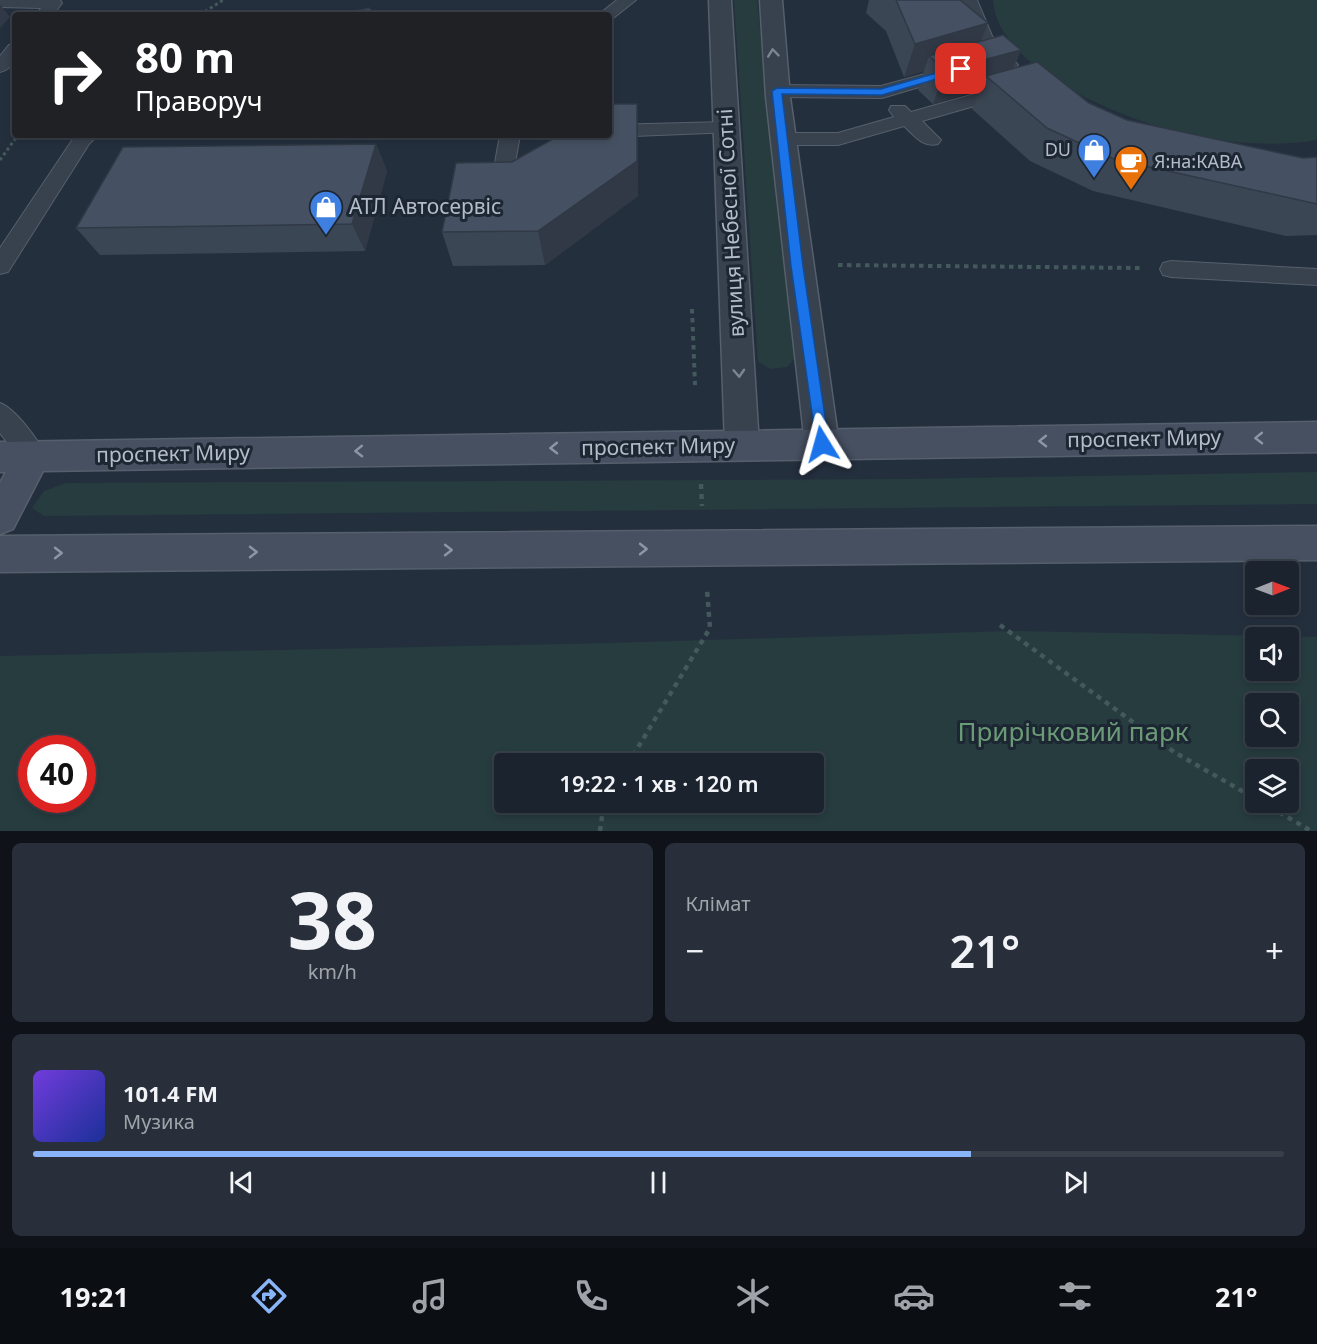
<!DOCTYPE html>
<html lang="uk">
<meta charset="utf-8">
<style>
body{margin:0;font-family:"Noto Sans",sans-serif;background:#282f3a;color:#f1f3f6;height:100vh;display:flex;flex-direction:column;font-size:22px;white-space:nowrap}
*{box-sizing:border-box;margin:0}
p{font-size:20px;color:#a0a4aa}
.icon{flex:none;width:33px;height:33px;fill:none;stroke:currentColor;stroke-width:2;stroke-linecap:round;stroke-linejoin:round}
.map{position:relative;height:831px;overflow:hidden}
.details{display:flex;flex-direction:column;gap:12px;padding:12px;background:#0f1319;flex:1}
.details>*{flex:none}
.guide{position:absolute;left:12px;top:12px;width:600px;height:126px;border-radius:6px;box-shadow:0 3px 9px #0003,0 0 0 2px #39404a;background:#202124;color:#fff;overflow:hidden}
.needle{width:39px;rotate:89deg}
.controls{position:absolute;left:1245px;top:561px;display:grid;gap:12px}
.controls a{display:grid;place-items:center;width:54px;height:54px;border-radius:6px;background:#1b232e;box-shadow:0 3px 9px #0003,0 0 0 2px #39404a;font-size:30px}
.speed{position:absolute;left:18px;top:735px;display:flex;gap:12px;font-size:30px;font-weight:700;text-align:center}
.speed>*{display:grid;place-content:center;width:78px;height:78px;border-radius:50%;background:#1b232e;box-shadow:0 3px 9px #0003,0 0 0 2px #39404a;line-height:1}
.speed .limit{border:9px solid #d22;background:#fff;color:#111}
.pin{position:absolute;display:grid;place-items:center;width:51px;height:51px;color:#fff;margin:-26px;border-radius:12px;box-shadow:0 3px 9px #0006}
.me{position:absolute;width:66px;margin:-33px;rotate:352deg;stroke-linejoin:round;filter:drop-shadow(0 0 4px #0008)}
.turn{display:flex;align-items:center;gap:21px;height:126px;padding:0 24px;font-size:27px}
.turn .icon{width:78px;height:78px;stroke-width:2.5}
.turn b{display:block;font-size:42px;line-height:51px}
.big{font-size:45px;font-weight:600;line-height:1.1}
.details .tile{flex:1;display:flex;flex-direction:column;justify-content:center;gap:9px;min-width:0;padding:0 21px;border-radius:9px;background:#282f3a}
.details .dial{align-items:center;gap:0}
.dial b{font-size:78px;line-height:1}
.song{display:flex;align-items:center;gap:18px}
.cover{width:72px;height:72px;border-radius:9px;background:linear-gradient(135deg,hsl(260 70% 55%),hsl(230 70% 35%))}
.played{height:6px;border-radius:3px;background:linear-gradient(90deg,#8ab4f8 75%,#39404a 75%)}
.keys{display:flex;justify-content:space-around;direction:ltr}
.heat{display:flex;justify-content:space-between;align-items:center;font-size:33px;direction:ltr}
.details .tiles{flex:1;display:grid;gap:12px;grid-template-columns:1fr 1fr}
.tile:last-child{grid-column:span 2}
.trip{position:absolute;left:494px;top:753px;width:330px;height:60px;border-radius:6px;background:#1b232e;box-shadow:0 3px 9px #0003,0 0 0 2px #39404a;font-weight:600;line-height:60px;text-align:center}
.menu{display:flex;height:96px;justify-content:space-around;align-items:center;background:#0b0e12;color:#a0a4aa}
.menu .icon{width:42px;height:42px}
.menu .on{color:#8ab4f8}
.menu b{font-size:27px;color:#f1f3f6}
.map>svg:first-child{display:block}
.green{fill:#263c3f;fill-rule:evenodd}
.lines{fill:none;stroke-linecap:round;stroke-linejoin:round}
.service-casing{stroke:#565f6c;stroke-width:2}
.tertiary-casing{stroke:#565f6c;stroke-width:3}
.secondary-casing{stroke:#565f6c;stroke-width:3}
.path-far2{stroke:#44595c;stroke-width:3;stroke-dasharray:3 3;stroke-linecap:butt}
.path-far1{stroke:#44595c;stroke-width:4;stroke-dasharray:4.5 4.5;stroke-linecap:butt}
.path{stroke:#44595c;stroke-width:4.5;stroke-dasharray:5 5;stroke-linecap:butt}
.service{fill:#38414e;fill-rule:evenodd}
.tertiary{fill:#38414e;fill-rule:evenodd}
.secondary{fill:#465061;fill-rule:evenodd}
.wall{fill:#3b4654}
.shaded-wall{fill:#303945}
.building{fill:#455162;stroke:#303945;stroke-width:1.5}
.oneway{stroke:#7c8592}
.oneway2{stroke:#8e96a5}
.route{fill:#1a73e8;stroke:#114b97;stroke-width:1.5}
.labels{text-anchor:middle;stroke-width:6;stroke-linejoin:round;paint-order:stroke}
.far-poi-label{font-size:18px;fill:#b4bcc9;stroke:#1d2633;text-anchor:end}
.poi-label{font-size:21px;fill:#b4bcc9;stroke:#1d2633;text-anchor:start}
.street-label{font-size:21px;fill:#b4bcc9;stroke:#1d2633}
.near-park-label{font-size:26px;fill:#6b9a76;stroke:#1d2633}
</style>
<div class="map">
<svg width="1317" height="831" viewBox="0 0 1317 831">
<rect width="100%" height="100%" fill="#242f3e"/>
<path class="green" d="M 734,0 L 757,0 L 795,358 L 787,367 L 771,369 L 758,362 Z
M 993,0 L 1317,0 L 1317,140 C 1282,146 1247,144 1212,139 C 1149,131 997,75 993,0 Z
M 1317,472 L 1317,504 L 44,516 L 32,508 L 44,491 L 66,483 L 908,479 Z
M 1010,631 L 1317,637 L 1317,831 L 0,831 L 0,656 L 609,643 ZM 1256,638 L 1288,638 L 1288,670 L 1256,670 ZM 1256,704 L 1288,704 L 1288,736 L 1256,736 ZM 82,748 L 82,800 L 32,800 L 32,748 ZM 504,764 L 813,764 L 813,802 L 504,802 ZM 1256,770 L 1288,770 L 1288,802 L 1256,802 Z"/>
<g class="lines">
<g class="service-casing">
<path id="service" d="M 0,0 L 60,0 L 62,3 L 53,15 L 36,15 L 41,8 L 0,7 Z
M 617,0 L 636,0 L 612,19 L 609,19 L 609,15 L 598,15 Z
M 961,0 L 977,0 L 992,36 L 1018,65 L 1015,69 L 1003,69 C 982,49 969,27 961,0 Z
M 15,44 C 15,57 15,69 0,72 L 0,56 L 9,45 Z
M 954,66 L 960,67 L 963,71 L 960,75 L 882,98 L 777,97 L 771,95 L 768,91 L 771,87 L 777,85 L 881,86 Z
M 1010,84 L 1016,86 L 1019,90 L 1016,94 L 922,121 L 941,140 L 938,144 C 923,148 915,136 904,126 L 838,145 L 783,145 L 776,143 L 773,139 L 776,135 L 783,133 L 838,133 L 894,117 L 889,110 L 891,106 L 905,106 L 911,112 Z
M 726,122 L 733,124 L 736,128 L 733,132 L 609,137 L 602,135 L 609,135 L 609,125 Z
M 98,135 L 89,144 L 8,272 L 0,274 L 0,248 L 75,136 Z
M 500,135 L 520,135 L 513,174 L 510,179 L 503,181 L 496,179 L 493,174 Z
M 1171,261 L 1317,269 L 1317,285 L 1171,277 L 1163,275 L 1160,269 L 1163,263 Z
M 0,403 C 16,409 39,441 46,456 L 42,464 L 33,468 L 24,464 L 0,433 Z"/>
</g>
<g class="tertiary-casing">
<path id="tertiary" d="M 709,0 L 731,0 L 759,445 L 754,455 L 742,460 L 730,455 L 725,445 Z
M 760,0 L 782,0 L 790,97 L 839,444 L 834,454 L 822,459 L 810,454 L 805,444 L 766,97 Z"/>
</g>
<g class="secondary-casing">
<path id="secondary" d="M 1317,422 L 1317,452 L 43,471 L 13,529 L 0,534 L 0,483 L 6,472 L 0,472 L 0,442 Z
M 1317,526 L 1317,560 L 0,572 L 0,536 Z"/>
</g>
<path class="path-far2" d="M 200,15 L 223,0
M 0,160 L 18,135"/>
<path class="path-far1" d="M 838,265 L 1140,268
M 692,309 L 695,385"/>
<path class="path" d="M 701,484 L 702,506
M 1000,625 L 1174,752 L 1256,799
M 628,764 L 710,628 L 707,590
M 1262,802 L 1311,831
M 600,831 L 604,802"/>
<use href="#service" class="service"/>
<use href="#tertiary" class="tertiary"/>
<use href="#secondary" class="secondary"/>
</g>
<path class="wall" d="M 869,0 L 960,0 L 981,41 L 1021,50 L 1013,68 L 1127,120 L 1303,158 L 1317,157 L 1317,235 L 1286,236 L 1093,191 L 1030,161 L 972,109 L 980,90 L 933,104 L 918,90 L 924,71 L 904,77 L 886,31 L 866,13 Z
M 637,104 L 638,196 L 545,265 L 453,266 L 442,232 Z
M 376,144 L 387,171 L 365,251 L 100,255 L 76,228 Z"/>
<path class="shaded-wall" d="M 0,4 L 10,17 L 0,28 Z
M 988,23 L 975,56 L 929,56 L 924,71 L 904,77 L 915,44 Z
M 1021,50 L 1006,83 L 986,76 L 980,90 L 933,104 L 945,70 Z
M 637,104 L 638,196 L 545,265 L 538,231 Z
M 376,144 L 387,171 L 365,251 L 352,224 Z"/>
<path class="building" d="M 896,0 L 960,0 L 988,23 L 915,44 Z
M 370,8 L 371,15 L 329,15 Z
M 1003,35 L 1021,50 L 945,70 L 929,56 Z
M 1037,62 L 1089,103 L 1127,120 L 1303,158 L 1317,157 L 1317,204 L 1114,159 L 1047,128 L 986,76 Z
M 609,104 L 637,104 L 637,161 L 538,231 L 442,232 L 456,163 L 512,162 L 551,140 L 552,135 L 609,135 Z
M 376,144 L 352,224 L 76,228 L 123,147 Z"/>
<defs><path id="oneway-chevron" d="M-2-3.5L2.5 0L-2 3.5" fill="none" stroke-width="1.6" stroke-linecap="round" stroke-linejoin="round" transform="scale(1.5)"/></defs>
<g class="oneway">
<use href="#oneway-chevron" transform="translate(773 53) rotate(-96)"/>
<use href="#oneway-chevron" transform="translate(739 373) rotate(87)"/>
</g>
<g class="oneway2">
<use href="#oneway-chevron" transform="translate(1259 438) rotate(179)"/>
<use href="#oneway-chevron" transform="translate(1043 441) rotate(179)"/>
<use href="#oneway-chevron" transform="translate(554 448) rotate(179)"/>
<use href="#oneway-chevron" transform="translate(359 451) rotate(179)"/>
<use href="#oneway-chevron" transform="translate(643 549)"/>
<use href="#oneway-chevron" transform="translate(448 550)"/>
<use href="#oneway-chevron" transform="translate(253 552)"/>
<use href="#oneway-chevron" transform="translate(58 553)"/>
</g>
<path class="route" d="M 961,66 L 964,67 L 964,71 L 882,95 L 782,94 L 803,266 L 829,444 L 827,448 L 817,448 L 791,266 L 772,91 L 777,88 L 881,89 Z"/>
<defs>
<g id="shop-pin" transform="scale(1.725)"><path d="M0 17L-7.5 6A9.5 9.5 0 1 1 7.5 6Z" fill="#3f7fe0" stroke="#1d2633"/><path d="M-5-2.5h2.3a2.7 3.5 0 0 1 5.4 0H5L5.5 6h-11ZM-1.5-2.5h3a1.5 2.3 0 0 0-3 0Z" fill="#fff"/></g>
<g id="cafe-pin" transform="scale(1.725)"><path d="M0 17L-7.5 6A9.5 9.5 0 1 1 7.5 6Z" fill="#e8710a" stroke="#1d2633"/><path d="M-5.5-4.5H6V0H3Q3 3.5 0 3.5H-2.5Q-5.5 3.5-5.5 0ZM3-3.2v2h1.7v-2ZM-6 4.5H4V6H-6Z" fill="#fff"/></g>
</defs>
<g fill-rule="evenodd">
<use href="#shop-pin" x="1094" y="150"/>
<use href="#cafe-pin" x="1131" y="162"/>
<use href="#shop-pin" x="326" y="207"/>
</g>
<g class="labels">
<g class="far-poi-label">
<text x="1071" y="156">DU</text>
<text x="1154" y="168" text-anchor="start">Я:на:КАВА</text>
</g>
<g class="poi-label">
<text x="349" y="214">АТЛ Автосервіс</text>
</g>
<g class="street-label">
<text transform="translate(731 223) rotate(-93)" y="7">вулиця Небесної Сотні</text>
<text transform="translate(1144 439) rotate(-1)" y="7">проспект Миру</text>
<text transform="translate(658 447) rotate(-1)" y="7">проспект Миру</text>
<text transform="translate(173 454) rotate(-1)" y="7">проспект Миру</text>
</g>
<g class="near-park-label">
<text x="1073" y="741">Прирічковий парк</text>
</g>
</g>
</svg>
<div class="controls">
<a><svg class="needle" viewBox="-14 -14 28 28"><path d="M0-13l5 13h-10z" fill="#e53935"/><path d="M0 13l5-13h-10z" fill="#a0a4aa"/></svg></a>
<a><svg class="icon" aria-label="sound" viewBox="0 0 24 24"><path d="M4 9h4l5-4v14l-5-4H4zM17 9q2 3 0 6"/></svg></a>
<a><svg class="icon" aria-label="search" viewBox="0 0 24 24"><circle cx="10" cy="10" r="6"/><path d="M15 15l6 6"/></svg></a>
<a><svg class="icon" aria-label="layers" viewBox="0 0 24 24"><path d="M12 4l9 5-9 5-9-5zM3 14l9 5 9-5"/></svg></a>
</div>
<div class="speed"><div class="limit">40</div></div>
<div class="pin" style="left:961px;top:69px;background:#d93025"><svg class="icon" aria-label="arrive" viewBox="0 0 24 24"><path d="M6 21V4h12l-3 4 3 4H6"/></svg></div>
<svg class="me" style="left:822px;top:444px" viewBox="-20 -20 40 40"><path d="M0-17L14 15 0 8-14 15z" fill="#1a73e8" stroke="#fff" stroke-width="4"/></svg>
<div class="trip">19:22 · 1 хв · 120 m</div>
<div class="guide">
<div class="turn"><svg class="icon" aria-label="right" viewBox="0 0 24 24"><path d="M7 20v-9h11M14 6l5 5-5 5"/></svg><div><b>80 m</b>Праворуч</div></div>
</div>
</div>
<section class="details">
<div class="tiles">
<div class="tile dial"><b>38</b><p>km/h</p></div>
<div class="tile"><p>Клімат</p>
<div class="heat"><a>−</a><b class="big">21°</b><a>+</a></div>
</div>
<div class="tile">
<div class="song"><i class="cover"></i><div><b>101.4 FM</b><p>Музика</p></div></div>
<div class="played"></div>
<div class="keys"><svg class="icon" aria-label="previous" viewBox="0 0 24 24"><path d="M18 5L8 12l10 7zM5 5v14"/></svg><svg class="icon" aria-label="pause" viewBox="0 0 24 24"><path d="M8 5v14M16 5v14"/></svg><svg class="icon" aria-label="next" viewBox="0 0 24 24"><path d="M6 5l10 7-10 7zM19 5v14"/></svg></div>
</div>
</div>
</section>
<nav class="menu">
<b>19:21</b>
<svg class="icon on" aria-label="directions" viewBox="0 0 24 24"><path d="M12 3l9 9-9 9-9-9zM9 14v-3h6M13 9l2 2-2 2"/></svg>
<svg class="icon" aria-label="music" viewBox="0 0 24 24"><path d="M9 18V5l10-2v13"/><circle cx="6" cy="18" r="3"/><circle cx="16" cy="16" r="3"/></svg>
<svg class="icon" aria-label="phone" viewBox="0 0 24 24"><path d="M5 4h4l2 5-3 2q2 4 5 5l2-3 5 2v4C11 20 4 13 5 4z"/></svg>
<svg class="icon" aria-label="climate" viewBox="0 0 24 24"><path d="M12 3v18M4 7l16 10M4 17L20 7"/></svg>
<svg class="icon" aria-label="car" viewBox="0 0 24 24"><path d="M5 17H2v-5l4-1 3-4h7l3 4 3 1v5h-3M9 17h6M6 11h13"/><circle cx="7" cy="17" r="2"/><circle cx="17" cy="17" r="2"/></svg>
<svg class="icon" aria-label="filters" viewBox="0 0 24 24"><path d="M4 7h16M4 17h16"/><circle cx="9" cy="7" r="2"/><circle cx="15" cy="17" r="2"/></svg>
<b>21°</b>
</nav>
